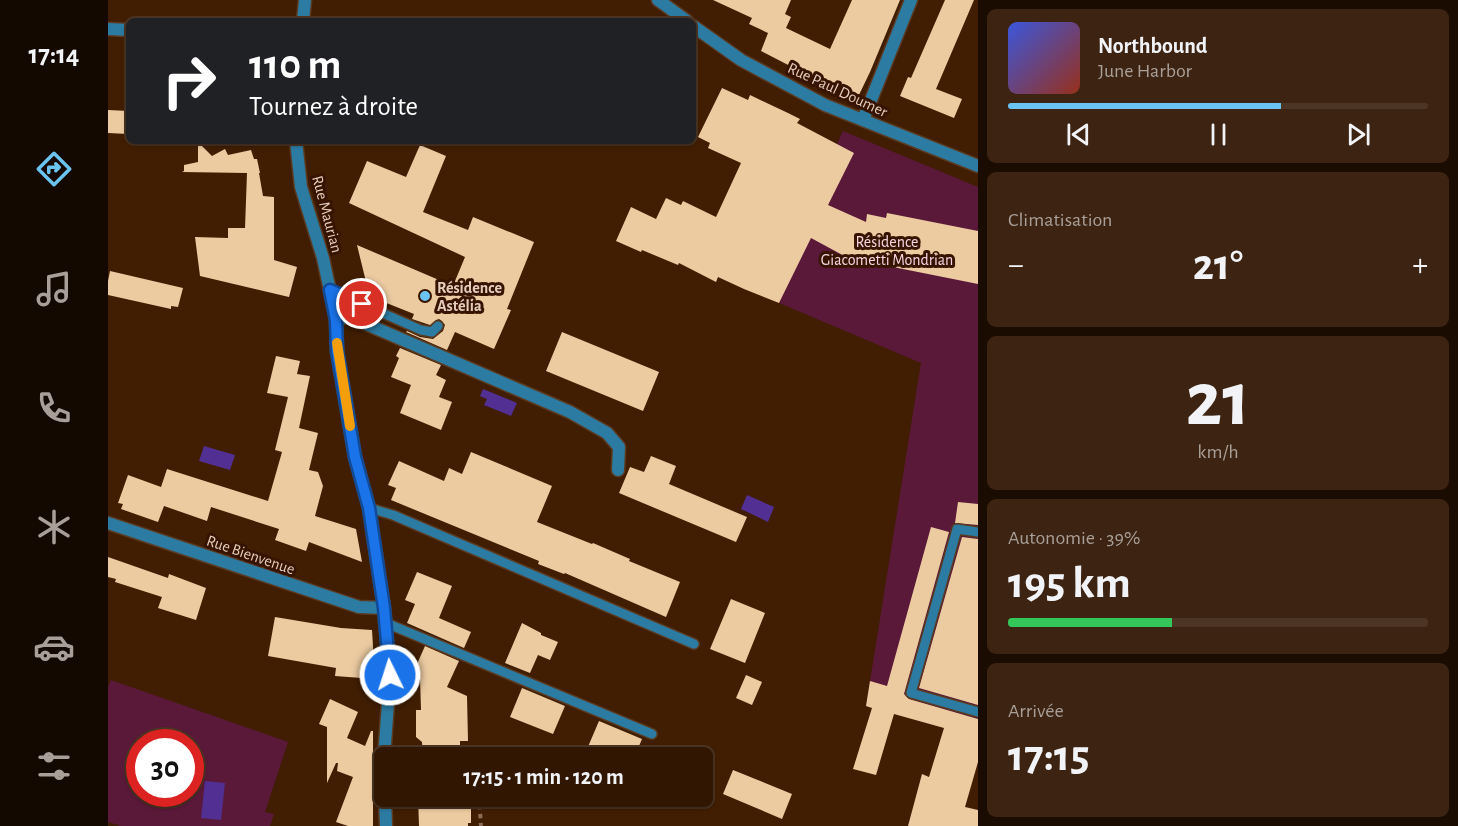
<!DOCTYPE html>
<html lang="fr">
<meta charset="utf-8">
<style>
body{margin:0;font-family:"Alegreya Sans",sans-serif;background:#3d2311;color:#f1f3f6;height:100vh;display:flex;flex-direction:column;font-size:22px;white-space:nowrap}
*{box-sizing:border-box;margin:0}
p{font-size:20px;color:#a89f99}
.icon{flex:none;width:33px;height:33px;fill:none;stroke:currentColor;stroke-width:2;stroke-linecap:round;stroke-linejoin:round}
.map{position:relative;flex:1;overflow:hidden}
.panel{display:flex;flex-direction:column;gap:9px;padding:9px;background:#1b0c01;width:480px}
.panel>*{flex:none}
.top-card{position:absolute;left:18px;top:18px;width:570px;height:126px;border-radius:9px;box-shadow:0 2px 4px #0004,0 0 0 2px #4c3524;background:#202124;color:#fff;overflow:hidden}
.speed{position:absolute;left:18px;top:729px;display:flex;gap:12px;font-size:30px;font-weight:700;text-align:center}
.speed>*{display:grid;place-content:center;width:78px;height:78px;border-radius:50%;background:#311602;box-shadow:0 2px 4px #0004,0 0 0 2px #4c3524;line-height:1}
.speed .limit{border:9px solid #d22;background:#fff;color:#111}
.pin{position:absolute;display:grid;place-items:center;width:51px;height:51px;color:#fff;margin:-26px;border:3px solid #fff;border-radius:50%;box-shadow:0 2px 6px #0007}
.me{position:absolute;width:66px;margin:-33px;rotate:356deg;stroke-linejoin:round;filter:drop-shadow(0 0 4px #0008)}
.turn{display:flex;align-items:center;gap:21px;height:126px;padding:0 24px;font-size:27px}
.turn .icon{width:78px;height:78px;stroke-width:2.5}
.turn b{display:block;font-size:42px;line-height:51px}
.big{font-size:45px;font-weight:700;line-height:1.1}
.panel .tile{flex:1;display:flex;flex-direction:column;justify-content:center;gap:9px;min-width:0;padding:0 21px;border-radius:9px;background:#3d2311}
.panel .dial{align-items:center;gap:0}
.dial b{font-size:78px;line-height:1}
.song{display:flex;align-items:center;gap:18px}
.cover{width:72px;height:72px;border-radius:9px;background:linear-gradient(135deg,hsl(230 70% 55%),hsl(10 70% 35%))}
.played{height:6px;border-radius:3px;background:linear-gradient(90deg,#6bc3f2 65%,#4c3524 65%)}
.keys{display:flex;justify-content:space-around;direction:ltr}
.heat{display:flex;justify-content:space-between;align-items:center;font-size:33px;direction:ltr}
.charge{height:9px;border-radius:4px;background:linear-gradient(90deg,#34c759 39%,#4c3524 0)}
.trip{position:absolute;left:266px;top:747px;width:339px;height:60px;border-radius:9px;background:#311602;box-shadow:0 2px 4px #0004,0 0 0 2px #4c3524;font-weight:700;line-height:60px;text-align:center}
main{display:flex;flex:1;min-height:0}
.tab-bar{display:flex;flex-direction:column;width:108px;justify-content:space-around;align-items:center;background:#140901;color:#a89f99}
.tab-bar .icon{width:42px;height:42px}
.tab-bar .current{color:#6bc3f2}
.tab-bar b{font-size:27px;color:#f1f3f6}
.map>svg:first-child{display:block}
.green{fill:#5a1939;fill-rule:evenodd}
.water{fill:#512f93}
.building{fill:#eccba1}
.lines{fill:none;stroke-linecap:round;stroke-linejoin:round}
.service-casing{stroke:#5b3a20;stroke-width:12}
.minor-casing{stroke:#5b3a20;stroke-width:15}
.tertiary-casing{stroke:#5b3a20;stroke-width:15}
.path{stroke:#8b6d57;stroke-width:4;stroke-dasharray:4.5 4.5;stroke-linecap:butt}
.service{stroke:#2b7ba2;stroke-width:9}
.minor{stroke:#2b7ba2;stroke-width:12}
.tertiary{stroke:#2b7ba2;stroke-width:12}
.route-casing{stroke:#114b97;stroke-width:15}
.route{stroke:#1a73e8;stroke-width:10}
.slow{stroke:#f59e0b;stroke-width:10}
.poi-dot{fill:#6bc3f2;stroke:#371400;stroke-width:2}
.labels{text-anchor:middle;stroke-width:6;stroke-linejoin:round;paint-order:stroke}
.street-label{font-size:16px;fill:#e5cdbe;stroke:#371400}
.park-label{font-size:16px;fill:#f5d6e1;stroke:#371400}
.poi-label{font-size:16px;font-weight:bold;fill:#e5cdbe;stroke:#371400;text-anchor:start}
</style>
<main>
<nav class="tab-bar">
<b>17:14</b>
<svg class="icon current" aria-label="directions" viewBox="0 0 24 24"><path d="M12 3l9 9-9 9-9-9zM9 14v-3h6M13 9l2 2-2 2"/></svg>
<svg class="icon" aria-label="music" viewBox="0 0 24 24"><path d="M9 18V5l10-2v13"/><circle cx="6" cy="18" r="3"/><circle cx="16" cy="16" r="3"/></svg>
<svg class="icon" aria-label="phone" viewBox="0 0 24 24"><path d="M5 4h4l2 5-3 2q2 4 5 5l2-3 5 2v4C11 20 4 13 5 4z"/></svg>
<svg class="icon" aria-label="climate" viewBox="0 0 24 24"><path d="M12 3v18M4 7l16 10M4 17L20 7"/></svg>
<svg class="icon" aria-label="car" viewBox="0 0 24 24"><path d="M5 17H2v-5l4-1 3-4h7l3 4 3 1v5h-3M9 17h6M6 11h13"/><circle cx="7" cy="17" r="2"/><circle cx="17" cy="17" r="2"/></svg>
<svg class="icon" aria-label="filters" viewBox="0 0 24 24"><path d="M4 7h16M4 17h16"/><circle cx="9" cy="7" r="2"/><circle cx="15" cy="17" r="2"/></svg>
</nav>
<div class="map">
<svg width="870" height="826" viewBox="0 0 870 826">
<rect width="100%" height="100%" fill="#411e02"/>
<path class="green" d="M 735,131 L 870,187 L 870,737 L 758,706 L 813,363 L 657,297 Z
M 3,680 L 180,742 L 157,812 L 166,814 L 162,826 L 13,826 L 0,822 L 0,687 ZM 32,742 L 82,742 L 82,794 L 32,794 Z"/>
<path class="water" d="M 375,389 L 409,403 L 403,416 L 376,405 L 379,399 L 372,396 Z
M 96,446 L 127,455 L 122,470 L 91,461 Z
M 639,495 L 666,507 L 660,522 L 633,509 Z
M 97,781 L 117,783 L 113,820 L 93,818 Z"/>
<path class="building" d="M 605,0 L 683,0 L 677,14 L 683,17 L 678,28 L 722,49 L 744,0 L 792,0 L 762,72 L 749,99 L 719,85 L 653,51 L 660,33 L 641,24 L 644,18 Z
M 837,0 L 866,0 L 828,89 L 854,99 L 846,118 L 792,96 L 800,77 L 803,78 Z
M 614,88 L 640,100 L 642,95 L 680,113 L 692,119 L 689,123 L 746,153 L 720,205 L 758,222 L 759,214 L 778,218 L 779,213 L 870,231 L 870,284 L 740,258 L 703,238 L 671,303 L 636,289 L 610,277 L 608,282 L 571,263 L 570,265 L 534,250 L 533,252 L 508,241 L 523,207 L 548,219 L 558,198 L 573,205 L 575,201 L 608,217 L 633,163 L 600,148 L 602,143 L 590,137 Z
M 0,110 L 21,111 L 20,134 L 0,133 Z
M 90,142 L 104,156 L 117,149 L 120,155 L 143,150 L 146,159 L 149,159 L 152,173 L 151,173 L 155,196 L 166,197 L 166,260 L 189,267 L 181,297 L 92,276 L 87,237 L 120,238 L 120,228 L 137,228 L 139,173 L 74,172 L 76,171 L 76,165 L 90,162 Z
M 312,145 L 338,156 L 315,212 L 360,230 L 365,217 L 426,242 L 399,309 L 403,310 L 386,349 L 347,332 L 339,350 L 298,332 L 299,331 L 312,337 L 325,339 L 335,331 L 337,325 L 334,321 L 331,319 L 328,320 L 322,325 L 304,319 L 306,314 L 266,298 L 260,290 L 249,245 L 345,286 L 357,257 L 241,203 L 259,161 L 298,177 Z
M 2,271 L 75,288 L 70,307 L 63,306 L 63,309 L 0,295 L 0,281 Z
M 454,332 L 551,372 L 535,411 L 438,371 Z
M 292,348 L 333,365 L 328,375 L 338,380 L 331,397 L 344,402 L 333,430 L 292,413 L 303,385 L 283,377 L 291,358 L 288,356 Z
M 168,356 L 192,361 L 189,374 L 202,376 L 191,428 L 210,433 L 201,470 L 210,472 L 215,486 L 207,516 L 248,529 L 254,562 L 201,542 L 198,551 L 167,540 L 171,529 L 103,507 L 99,521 L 56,506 L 50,522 L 13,509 L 15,504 L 10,503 L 20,475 L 53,487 L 59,469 L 160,501 L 174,452 L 167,450 L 180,397 L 159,393 Z
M 363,452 L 444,486 L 429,522 L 484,544 L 485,543 L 522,559 L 521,561 L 572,582 L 558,617 L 457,573 L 456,574 L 430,564 L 431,561 L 283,500 L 288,488 L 280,485 L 291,461 L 336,481 L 341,468 L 354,474 Z
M 543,456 L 568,466 L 561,484 L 639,517 L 628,542 L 511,493 L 522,467 L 536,472 Z
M 850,502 L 870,504 L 870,525 L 847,523 Z
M 823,527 L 841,532 L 796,694 L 801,699 L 870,719 L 870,762 L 857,807 L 870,810 L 870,826 L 800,826 L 814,774 L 821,777 L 836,728 L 786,714 L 768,775 L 745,769 L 764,708 L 758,706 L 762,681 L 779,686 Z
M 854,537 L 870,539 L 870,705 L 811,688 Z
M 0,557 L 60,578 L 61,574 L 98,588 L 88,620 L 50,608 L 54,597 L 7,582 L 8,579 L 0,577 Z
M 309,572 L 344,586 L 331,618 L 363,632 L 356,648 L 299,623 L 307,604 L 297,600 Z
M 623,599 L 657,613 L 637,663 L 602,649 Z
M 167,617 L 233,628 L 264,630 L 267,679 L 227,676 L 228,668 L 160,656 Z
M 414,623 L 433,633 L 433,635 L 450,642 L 442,660 L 430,655 L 422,673 L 397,663 Z
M 317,646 L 351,661 L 339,687 L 359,696 L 360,741 L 352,741 L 352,758 L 315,758 L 314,742 L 308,737 L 308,710 L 313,710 L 312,678 L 305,673 Z
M 638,675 L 654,682 L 644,705 L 628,698 Z
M 414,688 L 457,706 L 445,734 L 402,717 Z
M 222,699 L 250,712 L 239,738 L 257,746 L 263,731 L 265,731 L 265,826 L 240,826 L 228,822 L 245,777 L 229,771 L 230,763 L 228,763 L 219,783 L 219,727 L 211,724 Z
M 491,721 L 534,739 L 526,758 L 500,758 L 479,749 Z
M 625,770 L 684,794 L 674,819 L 615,794 Z
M 310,796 L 363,796 L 363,823 L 360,823 L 360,826 L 311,826 Z"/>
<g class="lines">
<g class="service-casing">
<path id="service" d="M 222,290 L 313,330 L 324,332 L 330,326
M 261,508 L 285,515 L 586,644
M 870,532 L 849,529 L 803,693 L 870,712
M 278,623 L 544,734"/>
</g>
<g class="minor-casing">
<path id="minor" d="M 195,21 L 197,0
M 0,29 L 21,30
M 755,120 L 803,0
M 188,141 L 193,187 L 215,258 L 228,319 L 229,351 L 247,457 L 261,508 L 276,608 L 282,675 L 276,758
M 228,319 L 242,317 L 462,412 L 499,433 L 511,447 L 510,470
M 0,523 L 251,607 L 276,608
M 277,796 L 278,826"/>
</g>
<g class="tertiary-casing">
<path id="tertiary" d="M 550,0 L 579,21
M 585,26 L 633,60 L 717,105 L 870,166"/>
</g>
<path class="path" d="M 369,752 L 369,758
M 371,796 L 373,826"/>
<use href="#service" class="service"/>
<use href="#minor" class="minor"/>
<use href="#tertiary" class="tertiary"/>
</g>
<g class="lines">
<g class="route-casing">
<path id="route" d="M 254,304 L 222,290 L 228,320 L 229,351 L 247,457 L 261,508 L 276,608 L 282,675"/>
</g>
<use href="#route" class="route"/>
<path class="slow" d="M 229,343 L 242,426"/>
</g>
<circle class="poi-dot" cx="317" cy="296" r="6"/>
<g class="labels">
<g class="street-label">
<text transform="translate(730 89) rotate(25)" y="6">Rue Paul Doumer</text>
<text transform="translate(220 214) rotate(75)" y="6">Rue Maurian</text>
<text transform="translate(143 554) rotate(19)" y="6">Rue Bienvenue</text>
</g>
<g class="park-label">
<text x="779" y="247">Résidence<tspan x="779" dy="18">Giacometti Mondrian</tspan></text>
</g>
<g class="poi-label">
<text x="329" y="293">Résidence<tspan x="329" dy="18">Astélia</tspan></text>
</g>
</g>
</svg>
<div class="speed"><div class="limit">30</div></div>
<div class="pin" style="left:254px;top:304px;background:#d93025"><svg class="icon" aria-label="arrive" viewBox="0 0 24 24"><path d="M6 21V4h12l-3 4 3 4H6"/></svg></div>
<svg class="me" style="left:282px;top:675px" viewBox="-20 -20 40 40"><circle r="17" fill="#1a73e8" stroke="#fff" stroke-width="3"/><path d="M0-11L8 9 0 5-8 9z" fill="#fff"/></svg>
<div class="trip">17:15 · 1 min · 120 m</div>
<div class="top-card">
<div class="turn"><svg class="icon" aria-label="right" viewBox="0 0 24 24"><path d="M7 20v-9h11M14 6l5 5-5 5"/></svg><div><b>110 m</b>Tournez à droite</div></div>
</div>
</div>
<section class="panel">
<div class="tile">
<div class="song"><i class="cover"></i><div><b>Northbound</b><p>June Harbor</p></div></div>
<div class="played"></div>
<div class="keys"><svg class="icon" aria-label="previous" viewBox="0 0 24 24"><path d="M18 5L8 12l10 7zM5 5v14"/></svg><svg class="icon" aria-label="pause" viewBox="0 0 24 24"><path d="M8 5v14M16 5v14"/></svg><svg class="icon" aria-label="next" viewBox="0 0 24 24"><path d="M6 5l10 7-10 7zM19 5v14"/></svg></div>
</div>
<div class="tile"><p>Climatisation</p>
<div class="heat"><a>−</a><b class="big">21°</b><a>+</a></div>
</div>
<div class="tile dial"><b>21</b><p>km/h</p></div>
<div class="tile"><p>Autonomie · 39%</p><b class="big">195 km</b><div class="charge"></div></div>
<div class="tile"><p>Arrivée</p><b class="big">17:15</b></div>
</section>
</main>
